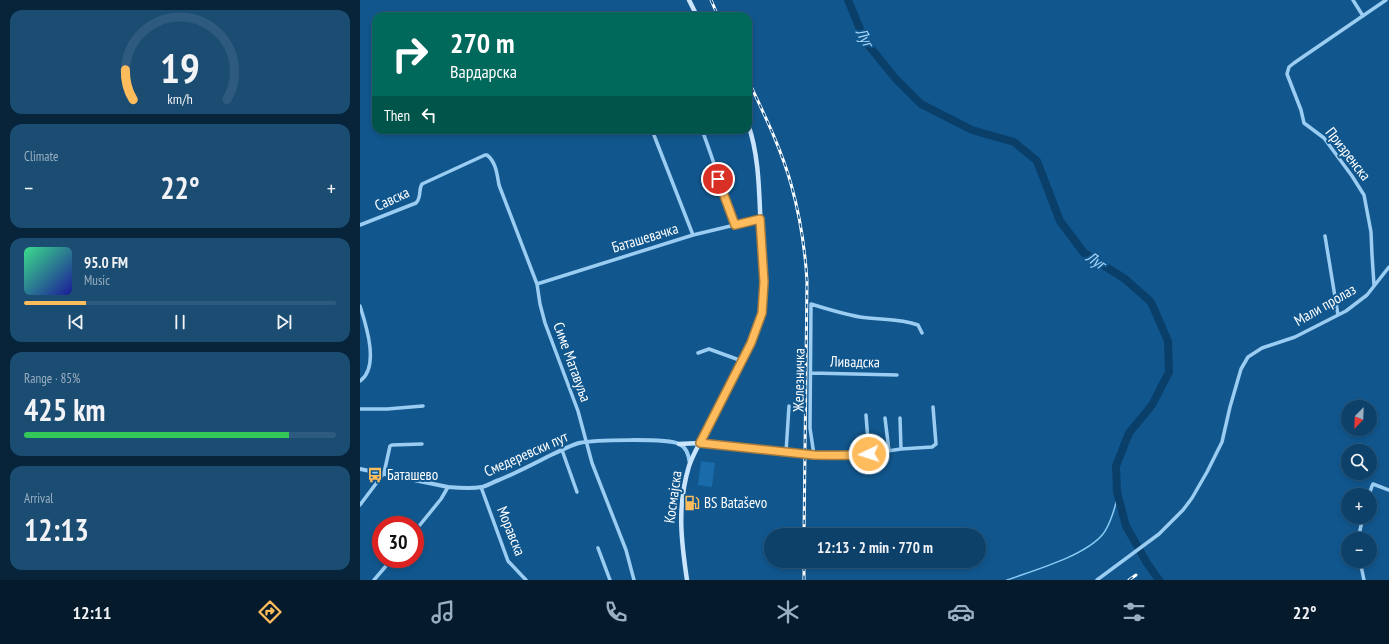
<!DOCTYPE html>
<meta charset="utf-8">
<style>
body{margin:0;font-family:"PT Sans Narrow",sans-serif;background:#1b4c72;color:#f1f3f6;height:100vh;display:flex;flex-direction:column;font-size:15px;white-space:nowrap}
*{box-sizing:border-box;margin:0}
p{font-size:13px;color:#9aafc1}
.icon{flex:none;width:22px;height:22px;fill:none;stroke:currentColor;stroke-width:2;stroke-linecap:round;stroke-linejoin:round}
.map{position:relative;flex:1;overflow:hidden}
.drawer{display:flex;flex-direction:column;gap:10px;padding:10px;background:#07243a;width:360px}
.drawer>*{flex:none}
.banner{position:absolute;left:12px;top:12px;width:380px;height:122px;border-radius:12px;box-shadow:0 2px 6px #0003,0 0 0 1px #2d5a7e;background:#00695c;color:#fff;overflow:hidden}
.needle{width:26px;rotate:203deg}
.tools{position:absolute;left:981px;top:400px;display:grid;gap:8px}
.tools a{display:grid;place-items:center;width:36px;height:36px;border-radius:50%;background:#0d416a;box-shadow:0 2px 6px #0003,0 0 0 1px #2d5a7e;font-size:20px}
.speed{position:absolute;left:12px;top:516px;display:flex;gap:8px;font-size:20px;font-weight:700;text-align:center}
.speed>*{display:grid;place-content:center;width:52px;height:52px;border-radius:50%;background:#0d416a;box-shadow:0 2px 6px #0003,0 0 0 1px #2d5a7e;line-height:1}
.speed .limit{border:6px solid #d22;background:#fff;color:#111}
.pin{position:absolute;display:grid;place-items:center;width:34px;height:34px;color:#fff;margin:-17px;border:2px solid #fff;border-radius:50%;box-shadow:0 1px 4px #0007}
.me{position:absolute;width:44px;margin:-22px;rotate:266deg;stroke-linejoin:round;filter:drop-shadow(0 0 3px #0008)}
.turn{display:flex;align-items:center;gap:14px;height:84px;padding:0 12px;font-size:18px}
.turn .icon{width:52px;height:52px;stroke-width:2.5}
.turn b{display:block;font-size:28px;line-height:34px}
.then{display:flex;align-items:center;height:38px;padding:0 12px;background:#0003;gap:8px;font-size:15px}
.big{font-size:30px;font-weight:700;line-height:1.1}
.drawer .widget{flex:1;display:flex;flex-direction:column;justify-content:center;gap:6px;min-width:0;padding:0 14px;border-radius:12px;background:#1b4c72}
.drawer .dial{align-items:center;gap:0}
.dial svg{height:104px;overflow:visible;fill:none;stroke:#2d5a7e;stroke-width:7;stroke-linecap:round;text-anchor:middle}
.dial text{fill:#f1f3f6;stroke:none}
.song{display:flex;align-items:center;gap:12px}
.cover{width:48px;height:48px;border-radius:6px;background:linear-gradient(135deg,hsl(150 70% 55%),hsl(240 70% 35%))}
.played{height:4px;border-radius:2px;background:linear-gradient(90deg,#ffbc5c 20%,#2d5a7e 20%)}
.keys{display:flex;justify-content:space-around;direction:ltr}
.heat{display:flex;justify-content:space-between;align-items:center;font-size:22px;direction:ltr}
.charge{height:6px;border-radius:3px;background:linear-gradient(90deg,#34c759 85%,#2d5a7e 0)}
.trip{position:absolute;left:404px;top:528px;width:222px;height:40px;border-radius:20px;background:#0d416a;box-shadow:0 2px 6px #0003,0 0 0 1px #2d5a7e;font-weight:700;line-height:40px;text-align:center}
.tabs{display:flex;height:64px;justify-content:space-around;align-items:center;background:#051a2a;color:#9aafc1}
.tabs .icon{width:28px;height:28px}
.tabs .selected{color:#ffbc5c}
.tabs b{font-size:18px;color:#f1f3f6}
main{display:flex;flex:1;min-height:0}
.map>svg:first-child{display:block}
.green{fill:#196ba9}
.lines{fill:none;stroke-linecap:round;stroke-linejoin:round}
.stream{stroke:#8ccaf5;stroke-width:1.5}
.river{stroke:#0a3f6a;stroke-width:8}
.minor{stroke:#9bcdf2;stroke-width:3.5}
.tertiary{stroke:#9bcdf2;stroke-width:4}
.secondary{stroke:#cae5fc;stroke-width:4.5}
.rail-casing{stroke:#fff;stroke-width:3}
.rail{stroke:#11578e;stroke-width:1.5;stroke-dasharray:4.5;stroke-linecap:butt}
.route-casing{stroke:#a67a3c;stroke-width:10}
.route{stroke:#ffbc5c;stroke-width:7}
.labels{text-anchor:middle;stroke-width:4;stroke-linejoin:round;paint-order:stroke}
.street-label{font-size:15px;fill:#fff;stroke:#11578e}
.poi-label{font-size:15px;fill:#fff;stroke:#11578e;text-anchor:start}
.water-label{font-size:16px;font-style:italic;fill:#a7d6f9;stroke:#11578e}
</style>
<main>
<section class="drawer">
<div class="widget dial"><svg viewBox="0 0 100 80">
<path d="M14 69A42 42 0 1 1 86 69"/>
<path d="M14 69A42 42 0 0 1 8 46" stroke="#ffbc5c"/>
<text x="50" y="56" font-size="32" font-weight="700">19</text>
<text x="50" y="72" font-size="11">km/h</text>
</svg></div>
<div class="widget"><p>Climate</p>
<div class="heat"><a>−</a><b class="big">22°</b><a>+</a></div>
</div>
<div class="widget">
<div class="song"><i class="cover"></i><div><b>95.0 FM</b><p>Music</p></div></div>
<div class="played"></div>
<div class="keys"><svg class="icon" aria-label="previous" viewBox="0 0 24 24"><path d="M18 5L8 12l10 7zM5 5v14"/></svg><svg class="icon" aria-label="pause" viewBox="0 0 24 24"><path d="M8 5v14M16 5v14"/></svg><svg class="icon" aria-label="next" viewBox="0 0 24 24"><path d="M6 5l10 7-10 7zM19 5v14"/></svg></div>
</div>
<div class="widget"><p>Range · 85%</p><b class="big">425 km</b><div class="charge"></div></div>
<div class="widget"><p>Arrival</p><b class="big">12:13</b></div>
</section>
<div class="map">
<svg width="1029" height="580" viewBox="0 0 1029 580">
<rect width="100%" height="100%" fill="#11578e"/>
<path class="green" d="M 341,461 L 355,463 L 352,487 L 338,485 Z"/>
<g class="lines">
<path class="stream" d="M 647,580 C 675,570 725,556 743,534 C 750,525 756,505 758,494"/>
<path class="river" d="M 488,0 L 505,41 L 535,78 L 561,104 L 612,130 L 654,142 L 677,161 L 700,221 L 724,253 L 765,279 L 791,302 L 808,341 L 809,372 L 792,405 L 769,433 L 756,466 L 757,492 L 766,526 L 787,563 L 799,580"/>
<path class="minor" d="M 993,0 L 1003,16
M 292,130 L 333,235
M 342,130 C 354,161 363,193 375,225
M 0,225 L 56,203 C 62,197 58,190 62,184 L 125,155 L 127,155 C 136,162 137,174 139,185 L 177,284 L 180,304 L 185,323 L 218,411 L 232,463 L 266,550 L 274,580
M 965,236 L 978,315
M 177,284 L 333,235 L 400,219
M 1014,285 L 1012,255 L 1011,232 L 1004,195 L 992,176 L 964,138 L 944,123 L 941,110 L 927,74 L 929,67 L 934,63 L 1026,0
M 0,306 C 6,325 20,367 0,381
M 338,353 L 349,349 L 382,361
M 451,373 L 537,375
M 0,409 L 27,409 L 63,406
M 506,415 L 509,454
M 525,418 L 529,451
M 540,418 L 541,449
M 340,443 L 454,455 L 493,456 L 541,449 L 572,447 L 576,444 L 573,407
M 202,450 L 217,492
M 426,452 L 429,406
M 454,455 L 450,428 L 451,304 C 467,309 483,314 500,317 C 519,320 540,318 558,325 L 562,333
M 121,487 L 148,561 L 166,580
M 1009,495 L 1012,486 L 1013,484 L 1029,490
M 0,505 L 24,473 L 30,446 L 32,445 L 62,444
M 55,531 L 81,499 L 88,487
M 1000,539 L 1000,530 L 1003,517
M 238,548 L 250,580
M 1000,561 L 1004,580
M 14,580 L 32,559
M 737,580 L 799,534 L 823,510 L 832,498 L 847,472 L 862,442 L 870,407 L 881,369 L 888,357 L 902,348 L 935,337 L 986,311 L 1007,295 L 1029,267"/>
<path class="tertiary" d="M 0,469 L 88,487 C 99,488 111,489 122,487 C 127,486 133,482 139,480 C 156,473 173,464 191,455 C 200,451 209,446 219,443 C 233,440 307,438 319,444 C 327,447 329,456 330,464"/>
<path class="secondary" d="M 329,0 L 337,16
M 319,444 L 340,443
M 327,580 C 321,540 317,506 329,466 C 334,451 343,437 351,423 C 368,389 390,352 401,316 C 409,290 403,259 401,232 C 399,197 400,158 388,124"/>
<g class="rail-casing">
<path id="rail" d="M 351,0 L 358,16
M 388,80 C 404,114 421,148 431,184 C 440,216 445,248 447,281 L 444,535
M 444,580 L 444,561
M 769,580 L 776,575"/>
</g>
<use href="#rail" class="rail"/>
</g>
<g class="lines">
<g class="route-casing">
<path id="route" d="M 358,179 L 375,225 L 400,219 L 404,282 L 402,313 L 391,343 L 340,443 L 454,455 C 473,455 491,456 509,454"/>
</g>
<use href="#route" class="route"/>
</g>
<defs>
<g id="bus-bare" transform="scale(1.2)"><path d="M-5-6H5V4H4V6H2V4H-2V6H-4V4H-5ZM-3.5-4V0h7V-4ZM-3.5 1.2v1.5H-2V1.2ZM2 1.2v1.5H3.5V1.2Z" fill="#ffbc5c" stroke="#11578e" stroke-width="2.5" paint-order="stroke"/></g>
<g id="fuel-bare" transform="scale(1.2)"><path d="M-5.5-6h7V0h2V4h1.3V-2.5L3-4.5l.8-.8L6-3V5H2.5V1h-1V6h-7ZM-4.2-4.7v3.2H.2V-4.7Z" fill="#ffbc5c" stroke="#11578e" stroke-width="2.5" paint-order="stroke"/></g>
</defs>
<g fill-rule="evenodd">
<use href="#bus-bare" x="15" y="475"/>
<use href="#fuel-bare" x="332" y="503"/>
</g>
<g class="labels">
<g class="street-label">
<text transform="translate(988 154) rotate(52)" y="5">Призренска</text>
<text transform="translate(32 199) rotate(-25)" y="5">Савска</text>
<text transform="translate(285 238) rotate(-17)" y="5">Баташевачка</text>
<text transform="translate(965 305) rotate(-30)" y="5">Мали пролаз</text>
<text transform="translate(212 362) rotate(70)" y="5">Симе Матавуља</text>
<text transform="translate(495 362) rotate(1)" y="5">Ливадска</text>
<text transform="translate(439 380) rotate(-89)" y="5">Железничка</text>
<text transform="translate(166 454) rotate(-24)" y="5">Смедеревски пут</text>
<text transform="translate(313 497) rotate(-82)" y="5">Космајска</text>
<text transform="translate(151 531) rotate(68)" y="5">Моравска</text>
</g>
<g class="poi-label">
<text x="27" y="480">Баташево</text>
<text x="344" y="508">BS Bataševo</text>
</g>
<g class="water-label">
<text transform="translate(505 37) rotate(61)" y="6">Луг</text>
<text transform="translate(736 260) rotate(34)" y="6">Луг</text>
</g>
</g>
</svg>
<div class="tools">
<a><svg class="needle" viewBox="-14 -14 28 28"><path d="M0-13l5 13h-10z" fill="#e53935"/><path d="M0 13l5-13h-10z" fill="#9aafc1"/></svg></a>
<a><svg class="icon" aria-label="search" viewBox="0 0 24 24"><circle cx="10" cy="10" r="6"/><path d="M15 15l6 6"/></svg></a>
<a>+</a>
<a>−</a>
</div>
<div class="speed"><div class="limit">30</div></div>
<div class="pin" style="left:358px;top:179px;background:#d93025"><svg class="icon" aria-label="arrive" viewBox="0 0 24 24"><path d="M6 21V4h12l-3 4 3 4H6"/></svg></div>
<svg class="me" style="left:509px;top:454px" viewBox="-20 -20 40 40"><circle r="17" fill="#ffbc5c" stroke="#fff" stroke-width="3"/><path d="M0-11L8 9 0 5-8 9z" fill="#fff"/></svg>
<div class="trip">12:13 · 2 min · 770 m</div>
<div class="banner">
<div class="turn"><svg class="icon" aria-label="right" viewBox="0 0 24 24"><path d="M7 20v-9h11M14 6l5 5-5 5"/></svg><div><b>270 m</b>Вардарска</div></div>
<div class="then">Then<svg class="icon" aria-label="left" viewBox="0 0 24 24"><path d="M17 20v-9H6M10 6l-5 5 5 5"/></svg></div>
</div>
</div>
</main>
<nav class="tabs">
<b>12:11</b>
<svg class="icon selected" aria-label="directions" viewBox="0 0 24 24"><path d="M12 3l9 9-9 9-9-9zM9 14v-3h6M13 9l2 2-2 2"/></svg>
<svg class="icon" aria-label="music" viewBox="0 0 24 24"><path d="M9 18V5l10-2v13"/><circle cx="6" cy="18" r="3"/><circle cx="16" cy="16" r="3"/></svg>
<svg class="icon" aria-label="phone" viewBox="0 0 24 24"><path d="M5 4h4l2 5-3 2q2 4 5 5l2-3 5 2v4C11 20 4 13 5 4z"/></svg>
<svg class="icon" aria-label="climate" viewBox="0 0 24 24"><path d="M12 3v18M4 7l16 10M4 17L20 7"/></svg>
<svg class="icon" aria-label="car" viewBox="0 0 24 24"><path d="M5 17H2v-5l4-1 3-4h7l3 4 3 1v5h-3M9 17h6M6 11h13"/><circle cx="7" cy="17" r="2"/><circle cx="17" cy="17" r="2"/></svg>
<svg class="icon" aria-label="filters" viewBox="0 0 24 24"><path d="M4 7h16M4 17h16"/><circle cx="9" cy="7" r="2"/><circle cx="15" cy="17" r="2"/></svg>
<b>22°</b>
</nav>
